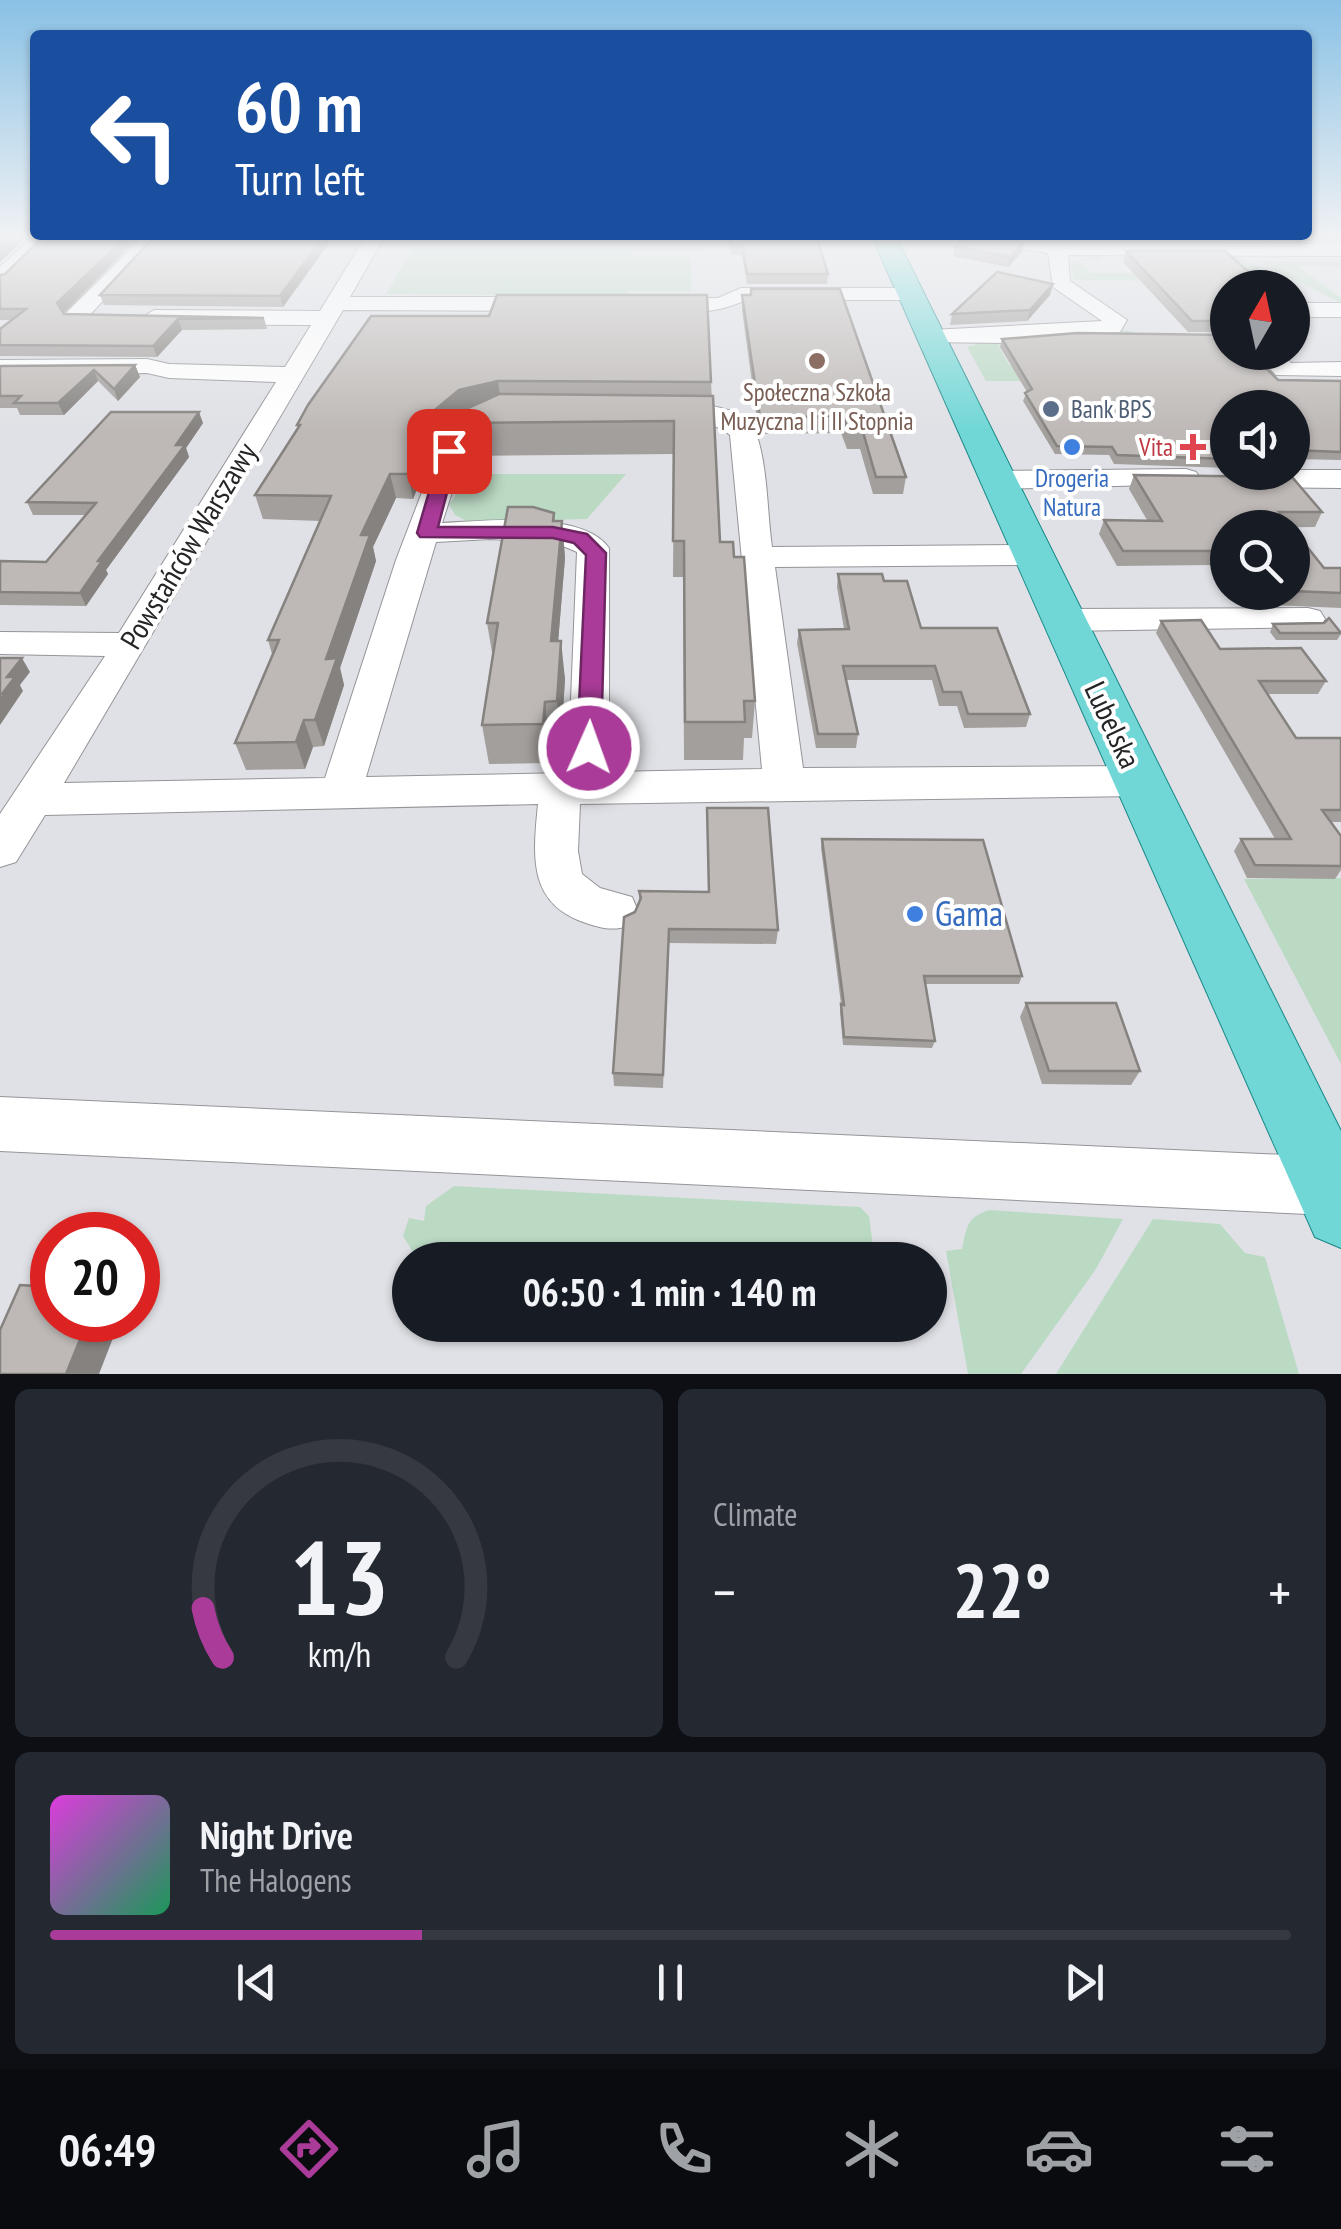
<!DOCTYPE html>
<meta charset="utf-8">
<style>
body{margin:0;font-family:"PT Sans Narrow",sans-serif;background:#242831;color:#f1f3f6;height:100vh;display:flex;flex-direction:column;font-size:38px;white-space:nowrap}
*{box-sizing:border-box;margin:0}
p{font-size:32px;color:#9ea1a6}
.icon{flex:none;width:55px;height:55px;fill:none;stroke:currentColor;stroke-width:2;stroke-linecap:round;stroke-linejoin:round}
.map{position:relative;height:1374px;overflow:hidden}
.panel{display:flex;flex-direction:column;gap:15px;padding:15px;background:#0d0f14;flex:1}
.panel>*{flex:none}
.top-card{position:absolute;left:30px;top:30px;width:1282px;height:210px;border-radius:10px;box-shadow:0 2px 8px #0004;background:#1a4fa0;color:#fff;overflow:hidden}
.needle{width:65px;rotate:9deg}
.fabs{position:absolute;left:1210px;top:270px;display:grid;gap:20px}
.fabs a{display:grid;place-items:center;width:100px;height:100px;border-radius:50%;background:#171b24;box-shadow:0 2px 8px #0004;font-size:50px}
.speed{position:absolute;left:30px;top:1212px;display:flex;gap:20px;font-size:50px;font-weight:700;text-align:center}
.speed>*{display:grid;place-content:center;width:130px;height:130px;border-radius:50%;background:#171b24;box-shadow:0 2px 8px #0004;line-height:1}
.speed .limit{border:15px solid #d22;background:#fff;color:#111}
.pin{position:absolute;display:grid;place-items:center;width:85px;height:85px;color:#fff;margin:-42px;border-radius:20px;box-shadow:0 5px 15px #0006}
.me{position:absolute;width:110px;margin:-55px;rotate:2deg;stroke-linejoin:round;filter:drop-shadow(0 0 8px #0008)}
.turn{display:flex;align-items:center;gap:35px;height:210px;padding:0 40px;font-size:45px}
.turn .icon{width:130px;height:130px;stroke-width:2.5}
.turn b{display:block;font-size:70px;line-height:85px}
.big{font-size:75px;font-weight:700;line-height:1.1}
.panel .tile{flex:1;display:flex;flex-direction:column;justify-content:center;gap:15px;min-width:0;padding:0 35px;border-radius:15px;background:#242831}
.panel .dial{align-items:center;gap:0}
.dial svg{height:260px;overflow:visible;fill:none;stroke:#363941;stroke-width:7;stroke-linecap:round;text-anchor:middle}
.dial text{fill:#f1f3f6;stroke:none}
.song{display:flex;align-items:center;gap:30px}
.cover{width:120px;height:120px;border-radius:15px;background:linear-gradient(135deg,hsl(300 70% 55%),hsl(150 70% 35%))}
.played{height:10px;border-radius:5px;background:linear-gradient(90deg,#aa3b98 30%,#363941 30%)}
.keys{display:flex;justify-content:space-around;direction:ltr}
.heat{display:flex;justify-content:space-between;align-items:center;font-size:55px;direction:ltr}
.panel .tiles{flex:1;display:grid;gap:15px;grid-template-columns:1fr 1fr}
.tile:last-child{grid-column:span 2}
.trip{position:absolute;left:392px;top:1242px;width:555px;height:100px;border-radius:50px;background:#171b24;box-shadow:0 2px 8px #0004;font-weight:700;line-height:100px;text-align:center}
.tab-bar{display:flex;height:160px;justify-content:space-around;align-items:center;background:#090b0e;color:#9ea1a6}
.tab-bar .icon{width:70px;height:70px}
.tab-bar .active{color:#aa3b98}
.tab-bar b{font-size:45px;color:#f1f3f6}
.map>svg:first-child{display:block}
.green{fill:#bbdac4}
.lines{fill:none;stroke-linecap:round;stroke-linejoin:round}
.minor-casing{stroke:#949499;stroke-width:2}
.major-casing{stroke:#178787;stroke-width:2}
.minor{fill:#fff;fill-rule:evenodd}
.major{fill:#70d7d6;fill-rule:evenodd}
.wall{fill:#a39f9d}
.shaded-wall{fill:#85827f}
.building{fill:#beb9b6;stroke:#85827f;stroke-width:2.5}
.route{fill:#aa3b98;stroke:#6e2663;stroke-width:2.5}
.education-dot{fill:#8d6e63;stroke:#fff;stroke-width:4}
.service-dot{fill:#5c6f8a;stroke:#fff;stroke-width:4}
.shop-dot{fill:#3f7fe0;stroke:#fff;stroke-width:4}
.health-dot{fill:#e0444e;stroke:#fff;stroke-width:4}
.labels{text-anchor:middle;stroke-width:8;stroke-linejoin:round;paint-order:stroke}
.far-education-label{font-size:25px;fill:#785e54;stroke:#fff}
.far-service-label{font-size:25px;fill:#4e5e75;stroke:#fff;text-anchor:start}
.far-health-label{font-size:25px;fill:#be3a42;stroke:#fff;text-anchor:end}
.far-shop-label{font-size:25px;fill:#366cbe;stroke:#fff}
.street-label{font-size:30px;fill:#252527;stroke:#fff}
.near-shop-label{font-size:35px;fill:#366cbe;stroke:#fff;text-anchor:start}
</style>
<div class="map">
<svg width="1341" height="1374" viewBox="0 0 1341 1374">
<rect width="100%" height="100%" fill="#e0e1e6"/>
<path class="green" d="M 407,247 L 706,248 L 706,251 L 633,252 L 634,257 L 691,257 L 691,291 L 629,291 L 628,296 L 386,294 L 412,251 L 404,250 Z
M 1098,256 L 1102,260 L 1080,261 L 1090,273 L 1237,273 L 1192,256 L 1238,256 L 1262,268 L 1252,282 L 1074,280 L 1070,262 Z
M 1258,261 L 1341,262 L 1341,267 L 1296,265 L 1341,298 L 1341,303 Z
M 1127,330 L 1207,359 L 1265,359 L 1272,368 L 1152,381 L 986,381 L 967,347 L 977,344 L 975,341 L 1015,343 L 998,345 L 1009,365 L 1035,366 L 1122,339 L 1113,331 Z
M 459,474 L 626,474 L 587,519 L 468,522 L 455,515 L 449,504 L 455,497 Z
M 1341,878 L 1341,1064 L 1244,879 Z
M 454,1186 L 860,1207 L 869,1216 L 873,1246 L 890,1246 L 882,1260 L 418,1260 L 403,1236 L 409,1218 L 424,1221 L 426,1206 Z
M 990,1210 L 1123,1219 L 1096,1269 L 1021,1374 L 968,1374 L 946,1251 L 962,1249 C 967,1227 966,1217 990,1210 Z
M 1153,1219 L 1220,1224 L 1245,1253 L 1265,1257 L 1299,1374 L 1056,1374 Z"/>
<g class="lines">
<g class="minor-casing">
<path id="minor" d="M 30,239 L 50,239 L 7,282 L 0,284 L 0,267 Z
M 141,239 L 161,239 L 84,321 L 68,321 L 65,316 L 68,311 Z
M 364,239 L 383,239 L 350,297 L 542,297 L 553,304 L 542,311 L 343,310 L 64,783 L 325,778 L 396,560 L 444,435 L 465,416 L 510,407 L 523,415 L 519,421 L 488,425 L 470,437 L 442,523 C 483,521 583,510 609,548 L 609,772 L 762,769 L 730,435 C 705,413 669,432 652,414 L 656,408 C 684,401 746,401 757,436 C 768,470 767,512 772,547 L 1033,545 L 1044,548 L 1049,555 L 1044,562 L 1033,565 L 775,567 L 803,768 L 1138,766 L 1153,770 L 1159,781 L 1153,792 L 1138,796 L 580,804 L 578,851 L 582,874 L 600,888 L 632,897 L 638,911 L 632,925 C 614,931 603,929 586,923 C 527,904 533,855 538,804 L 45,815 L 16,862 L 0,867 L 0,814 L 105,656 L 0,654 L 0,632 L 119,633 L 276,382 L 169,378 L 147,373 L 0,374 L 0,360 L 147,359 L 169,364 L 285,367 L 311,325 L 154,324 L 143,317 L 154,310 L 320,311 ZM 490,539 L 556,543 L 577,552 L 568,773 L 366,777 L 436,542 Z
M 988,239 L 1062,239 L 1063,243 L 1341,244 L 1341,256 L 1068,255 L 1070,281 L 1127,320 L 1120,332 L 1006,343 L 923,342 L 919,337 L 931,330 L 1102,321 L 1053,287 L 1048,253 L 997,245 Z
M 741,288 L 911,288 L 922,294 L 911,300 L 745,300 C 725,312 664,320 646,304 L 657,297 L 718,298 Z
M 1292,303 L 1341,303 L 1341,317 L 1292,317 Z
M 1255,352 L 1281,352 L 1291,363 L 1341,362 L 1341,376 L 1276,375 Z
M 1186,469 L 1196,472 L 1200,478 L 1196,484 L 998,489 L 988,486 L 984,480 L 988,474 L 998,471 Z
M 1292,470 L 1341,470 L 1341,488 L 1246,487 L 1236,484 L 1232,478 L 1235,472 Z
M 1308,608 L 1320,611 L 1325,619 L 1320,627 L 1063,631 L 1051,628 L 1046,620 L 1051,612 L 1063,609 Z
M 0,1097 L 1329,1157 L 1341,1162 L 1341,1210 L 1329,1215 L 0,1151 Z"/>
</g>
<g class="major-casing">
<path id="major" d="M 873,239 L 897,239 L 1341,1131 L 1341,1248 L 1315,1237 Z"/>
</g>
<use href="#minor" class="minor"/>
<use href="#major" class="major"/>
</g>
<path class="wall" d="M 137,239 L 64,314 L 264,318 L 267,329 L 182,330 L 157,357 L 0,356 L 0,329 L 12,320 L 0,320 L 0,275 Z
M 152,239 L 332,239 L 283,307 L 104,305 L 100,295 Z
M 728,239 L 829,239 L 829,242 L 818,242 L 828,274 L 827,284 L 747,284 L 742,255 L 731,255 Z
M 1243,239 L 1341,239 L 1341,241 L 1244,240 Z
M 1024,243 L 1021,253 L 1008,267 L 953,256 L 955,247 Z
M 1126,251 L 1228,288 L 1228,332 L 1188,332 L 1123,262 Z
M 1053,284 L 1050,295 L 1027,321 L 950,325 L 952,314 Z
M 751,289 L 906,477 L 903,494 L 873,494 L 860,449 L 847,449 L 841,433 L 759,434 L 742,310 L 742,295 L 750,295 Z
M 1292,309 L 1306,321 L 1301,332 L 1292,332 Z
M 371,316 L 711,382 L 720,542 L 734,557 L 755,701 L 752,738 L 744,738 L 743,760 L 684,760 L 683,577 L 673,577 L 674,454 L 468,456 L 463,423 L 466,412 L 462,413 L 440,432 L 413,499 L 396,498 L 373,547 L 376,561 L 340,668 L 344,685 L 324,746 L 313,747 L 305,769 L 246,770 L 235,743 L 272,654 L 268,640 L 320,521 L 263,519 L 255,495 L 298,429 L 297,425 Z
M 1002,339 L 1278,380 L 1341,381 L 1341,460 L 1292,459 L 1292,408 L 1228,408 L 1228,468 L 1114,464 L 1109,455 L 1055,454 L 1023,401 L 1027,392 L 1000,347 Z
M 135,365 L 140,377 L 118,401 L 98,381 L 64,415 L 20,415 L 17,408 L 0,408 L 0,366 Z
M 203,423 L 186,448 L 189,457 L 106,570 L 108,574 L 86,606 L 0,605 L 0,561 L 46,562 L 86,515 L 33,515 L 27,502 Z
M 1134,475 L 1322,512 L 1315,527 L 1228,528 L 1228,577 L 1220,577 L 1212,565 L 1117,566 L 1099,534 L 1104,520 L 1147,520 L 1129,489 Z
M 554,513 L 555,521 L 562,521 L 565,558 L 558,641 L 565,679 L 561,741 L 549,741 L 548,763 L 489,764 L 482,725 L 493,658 L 487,623 Z
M 1292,528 L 1324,568 L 1341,568 L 1341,608 L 1250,604 L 1242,592 L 1292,592 Z
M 838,574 L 884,581 L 921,628 L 1030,714 L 1026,727 L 964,728 L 957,706 L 939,706 L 932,680 L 846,680 L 858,734 L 856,748 L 816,748 L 797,643 L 799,630 L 844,629 L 837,587 Z
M 1161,621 L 1220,649 L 1326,681 L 1318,694 L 1267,694 L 1296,738 L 1341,738 L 1341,822 L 1331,822 L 1341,836 L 1341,870 L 1335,879 L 1247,878 L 1234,851 L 1241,839 L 1275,839 L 1156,633 Z
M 1273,624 L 1341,632 L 1341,634 L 1337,640 L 1276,640 L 1270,632 Z
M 707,808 L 778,930 L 776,944 L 669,943 L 663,1088 L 614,1086 L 613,1073 L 635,912 L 639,902 L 639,891 L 708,892 Z
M 822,839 L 1022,976 L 1019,984 L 925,984 L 935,1041 L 932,1048 L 843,1045 L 840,1012 L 841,1004 L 821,848 Z
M 1026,1003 L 1140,1071 L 1131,1085 L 1042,1084 L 1020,1017 Z"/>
<path class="shaded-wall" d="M 10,239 L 24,239 L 0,262 L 0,248 Z
M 124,239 L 137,239 L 62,314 L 57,303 Z
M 322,239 L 332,239 L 283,307 L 280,296 Z
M 1024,243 L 1021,253 L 1008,267 L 1010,257 Z
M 1053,284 L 1050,295 L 1027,321 L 1030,310 Z
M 178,319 L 182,330 L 157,357 L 153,346 Z
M 135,365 L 140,377 L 118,401 L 114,389 Z
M 94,370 L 98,381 L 64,415 L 58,403 Z
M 498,381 L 501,403 L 462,413 L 440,432 L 413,499 L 408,474 L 436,409 L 459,390 Z
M 199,412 L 203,423 L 186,448 L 189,457 L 106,570 L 108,574 L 86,606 L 80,593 L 98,561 Z
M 390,474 L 396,498 L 373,547 L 376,561 L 340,668 L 344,685 L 324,746 L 315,720 L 326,659 L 361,535 Z
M 562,521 L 565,558 L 555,680 L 551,641 Z
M 561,641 L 565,679 L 561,741 L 557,701 Z
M 22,658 L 30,672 L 20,685 L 23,691 L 0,725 L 0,700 L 7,677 Z
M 545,702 L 549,741 L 548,763 L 543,724 Z
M 304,720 L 313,747 L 305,769 L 296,742 Z
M 88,1320 L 120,1320 L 99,1374 L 66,1374 Z"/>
<path class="building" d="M 0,239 L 10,239 L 0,248 Z
M 41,239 L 124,239 L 57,303 L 64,314 L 264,318 L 178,319 L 153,346 L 0,345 L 0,329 L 26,309 L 0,309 L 0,275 L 5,274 Z
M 152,239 L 322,239 L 280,296 L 100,295 Z
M 730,239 L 817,239 L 828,274 L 747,274 L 742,245 L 731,245 Z
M 963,239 L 1000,239 L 1024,243 L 1010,257 L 955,247 Z
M 1126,251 L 1225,251 L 1267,288 L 1228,288 L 1228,321 L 1192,321 Z
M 997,272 L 1053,284 L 1030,310 L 952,314 Z
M 751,289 L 840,289 L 906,477 L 876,477 L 863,432 L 849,432 L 843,416 L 760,418 L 742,295 L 751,295 Z
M 497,295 L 707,295 L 711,382 L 498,381 L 459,390 L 436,409 L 408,474 L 390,474 L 361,535 L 370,535 L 326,659 L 337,658 L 315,720 L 304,720 L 296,742 L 235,743 L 279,640 L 268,640 L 331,496 L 255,495 L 300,425 L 297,425 L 308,405 L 371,316 L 489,316 Z
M 1292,309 L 1306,321 L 1292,321 Z
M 1077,333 L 1228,335 L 1228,352 L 1250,352 L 1278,380 L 1341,381 L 1341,452 L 1292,450 L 1292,408 L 1228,408 L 1228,459 L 1117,455 L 1112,447 L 1057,446 L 1025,393 L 1032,389 L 1002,339 Z
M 135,365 L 114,389 L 94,370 L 58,403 L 14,403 L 21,396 L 0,396 L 0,366 Z
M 499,394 L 713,396 L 720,542 L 733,542 L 734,557 L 744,557 L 755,701 L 744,701 L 745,722 L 685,722 L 684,541 L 673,541 L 674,421 L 463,423 L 468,408 Z
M 111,412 L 199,412 L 176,445 L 185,445 L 98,561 L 102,561 L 80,593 L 0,592 L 0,561 L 46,562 L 96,503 L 27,502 Z
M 1134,475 L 1292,477 L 1322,512 L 1279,512 L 1292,528 L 1228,528 L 1228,562 L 1219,551 L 1123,551 L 1104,520 L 1162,521 Z
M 508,507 L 533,507 L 554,513 L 553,521 L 562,521 L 551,641 L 561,641 L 557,701 L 545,702 L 543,724 L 482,725 L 498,623 L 487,623 Z
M 1292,528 L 1324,568 L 1341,568 L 1341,593 L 1292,591 Z
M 838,574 L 882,574 L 884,581 L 907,581 L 921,628 L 997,628 L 1030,714 L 968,714 L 961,692 L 943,692 L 935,666 L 843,666 L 858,734 L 818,734 L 799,630 L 849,629 Z
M 1329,618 L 1341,633 L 1280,633 L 1273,624 L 1324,623 Z
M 1201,620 L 1220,649 L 1301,648 L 1326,681 L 1259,681 L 1296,738 L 1341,738 L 1341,810 L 1322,810 L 1341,836 L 1341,866 L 1255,865 L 1241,839 L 1291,839 L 1161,621 Z
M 0,658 L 22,658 L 7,677 L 15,677 L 2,694 L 5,694 L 0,700 Z
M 707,808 L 768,808 L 778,930 L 669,929 L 663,1075 L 613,1073 L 624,917 L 635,912 L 641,898 L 639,891 L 709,892 Z
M 822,839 L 983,840 L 1022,976 L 924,976 L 935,1041 L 844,1037 L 841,1004 L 844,1005 Z
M 1026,1003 L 1116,1003 L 1140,1071 L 1049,1071 Z
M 20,1285 L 52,1287 L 52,1320 L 88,1320 L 66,1374 L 0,1374 L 0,1330 Z"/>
<linearGradient id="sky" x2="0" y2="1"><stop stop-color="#89c1e5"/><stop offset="0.55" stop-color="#f1f2f4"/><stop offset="1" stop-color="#f1f2f4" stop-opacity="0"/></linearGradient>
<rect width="1341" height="431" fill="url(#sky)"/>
<path class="route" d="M 449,446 L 458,451 L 438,527 L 553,527 L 587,534 L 606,553 L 601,748 L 598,754 L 589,757 L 577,748 L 586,555 L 574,543 L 553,538 L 420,537 L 417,533 L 441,451 Z"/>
<circle class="education-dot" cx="817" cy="361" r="10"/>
<circle class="service-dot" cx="1051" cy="409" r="10"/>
<g class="shop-dot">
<circle cx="1072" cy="447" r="10"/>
<circle cx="915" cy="914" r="10"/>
</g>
<path class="health-dot" d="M1188 432h10v10h10v10h-10v10h-10v-10h-10v-10h10z"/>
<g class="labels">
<g class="far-education-label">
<text x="817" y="401">Społeczna Szkoła<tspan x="817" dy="29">Muzyczna I i II Stopnia</tspan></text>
</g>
<g class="far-service-label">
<text x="1071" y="418">Bank BPS</text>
</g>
<g class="far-health-label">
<text x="1173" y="456">Vita</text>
</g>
<g class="far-shop-label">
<text x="1072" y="487">Drogeria<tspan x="1072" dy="29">Natura</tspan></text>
</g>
<g class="street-label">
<text transform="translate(189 546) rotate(-59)" y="10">Powstańców Warszawy</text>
<text transform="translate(1112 725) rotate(65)" y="10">Lubelska</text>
</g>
<g class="near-shop-label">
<text x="935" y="926">Gama</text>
</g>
</g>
</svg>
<div class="fabs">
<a><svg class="needle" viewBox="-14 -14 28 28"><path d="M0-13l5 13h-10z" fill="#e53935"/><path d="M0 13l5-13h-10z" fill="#9ea1a6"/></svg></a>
<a><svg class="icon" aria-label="sound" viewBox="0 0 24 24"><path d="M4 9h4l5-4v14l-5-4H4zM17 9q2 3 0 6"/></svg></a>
<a><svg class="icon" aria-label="search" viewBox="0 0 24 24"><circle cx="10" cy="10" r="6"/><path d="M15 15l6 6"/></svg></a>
</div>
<div class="speed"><div class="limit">20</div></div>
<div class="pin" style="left:449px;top:451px;background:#d93025"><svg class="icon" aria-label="arrive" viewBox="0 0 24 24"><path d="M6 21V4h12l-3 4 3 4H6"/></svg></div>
<svg class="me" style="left:589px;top:748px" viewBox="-20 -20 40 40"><circle r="17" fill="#aa3b98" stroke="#fff" stroke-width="3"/><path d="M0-11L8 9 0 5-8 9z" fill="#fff"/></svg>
<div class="trip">06:50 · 1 min · 140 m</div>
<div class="top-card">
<div class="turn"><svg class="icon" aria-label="left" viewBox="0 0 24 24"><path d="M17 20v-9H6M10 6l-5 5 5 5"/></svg><div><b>60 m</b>Turn left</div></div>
</div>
</div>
<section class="panel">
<div class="tiles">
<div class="tile dial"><svg viewBox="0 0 100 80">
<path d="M14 69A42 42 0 1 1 86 69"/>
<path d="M14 69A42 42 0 0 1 8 54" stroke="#aa3b98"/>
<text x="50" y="56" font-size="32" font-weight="700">13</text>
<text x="50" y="72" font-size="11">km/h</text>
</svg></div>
<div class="tile"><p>Climate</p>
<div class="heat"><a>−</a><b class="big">22°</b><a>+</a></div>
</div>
<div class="tile">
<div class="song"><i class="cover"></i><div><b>Night Drive</b><p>The Halogens</p></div></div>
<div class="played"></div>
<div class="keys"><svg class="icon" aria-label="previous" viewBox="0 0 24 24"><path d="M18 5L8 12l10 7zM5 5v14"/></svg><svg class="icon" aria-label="pause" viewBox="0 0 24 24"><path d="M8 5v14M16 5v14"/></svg><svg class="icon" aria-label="next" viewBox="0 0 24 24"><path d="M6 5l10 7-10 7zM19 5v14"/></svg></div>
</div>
</div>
</section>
<nav class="tab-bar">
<b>06:49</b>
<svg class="icon active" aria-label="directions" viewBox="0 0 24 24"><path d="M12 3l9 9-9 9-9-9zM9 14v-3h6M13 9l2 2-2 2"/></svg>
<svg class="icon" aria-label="music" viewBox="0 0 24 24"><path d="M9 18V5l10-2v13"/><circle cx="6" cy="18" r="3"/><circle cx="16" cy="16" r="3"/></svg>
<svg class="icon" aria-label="phone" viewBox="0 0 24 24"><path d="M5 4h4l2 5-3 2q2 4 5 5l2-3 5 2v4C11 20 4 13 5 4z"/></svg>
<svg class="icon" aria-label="climate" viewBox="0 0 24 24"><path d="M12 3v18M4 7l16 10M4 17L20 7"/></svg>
<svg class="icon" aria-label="car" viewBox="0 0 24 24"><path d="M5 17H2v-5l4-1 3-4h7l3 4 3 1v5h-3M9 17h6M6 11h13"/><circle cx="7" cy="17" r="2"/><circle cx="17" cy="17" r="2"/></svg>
<svg class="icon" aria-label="filters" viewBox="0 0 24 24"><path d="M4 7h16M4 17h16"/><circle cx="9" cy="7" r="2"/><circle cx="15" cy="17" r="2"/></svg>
</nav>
